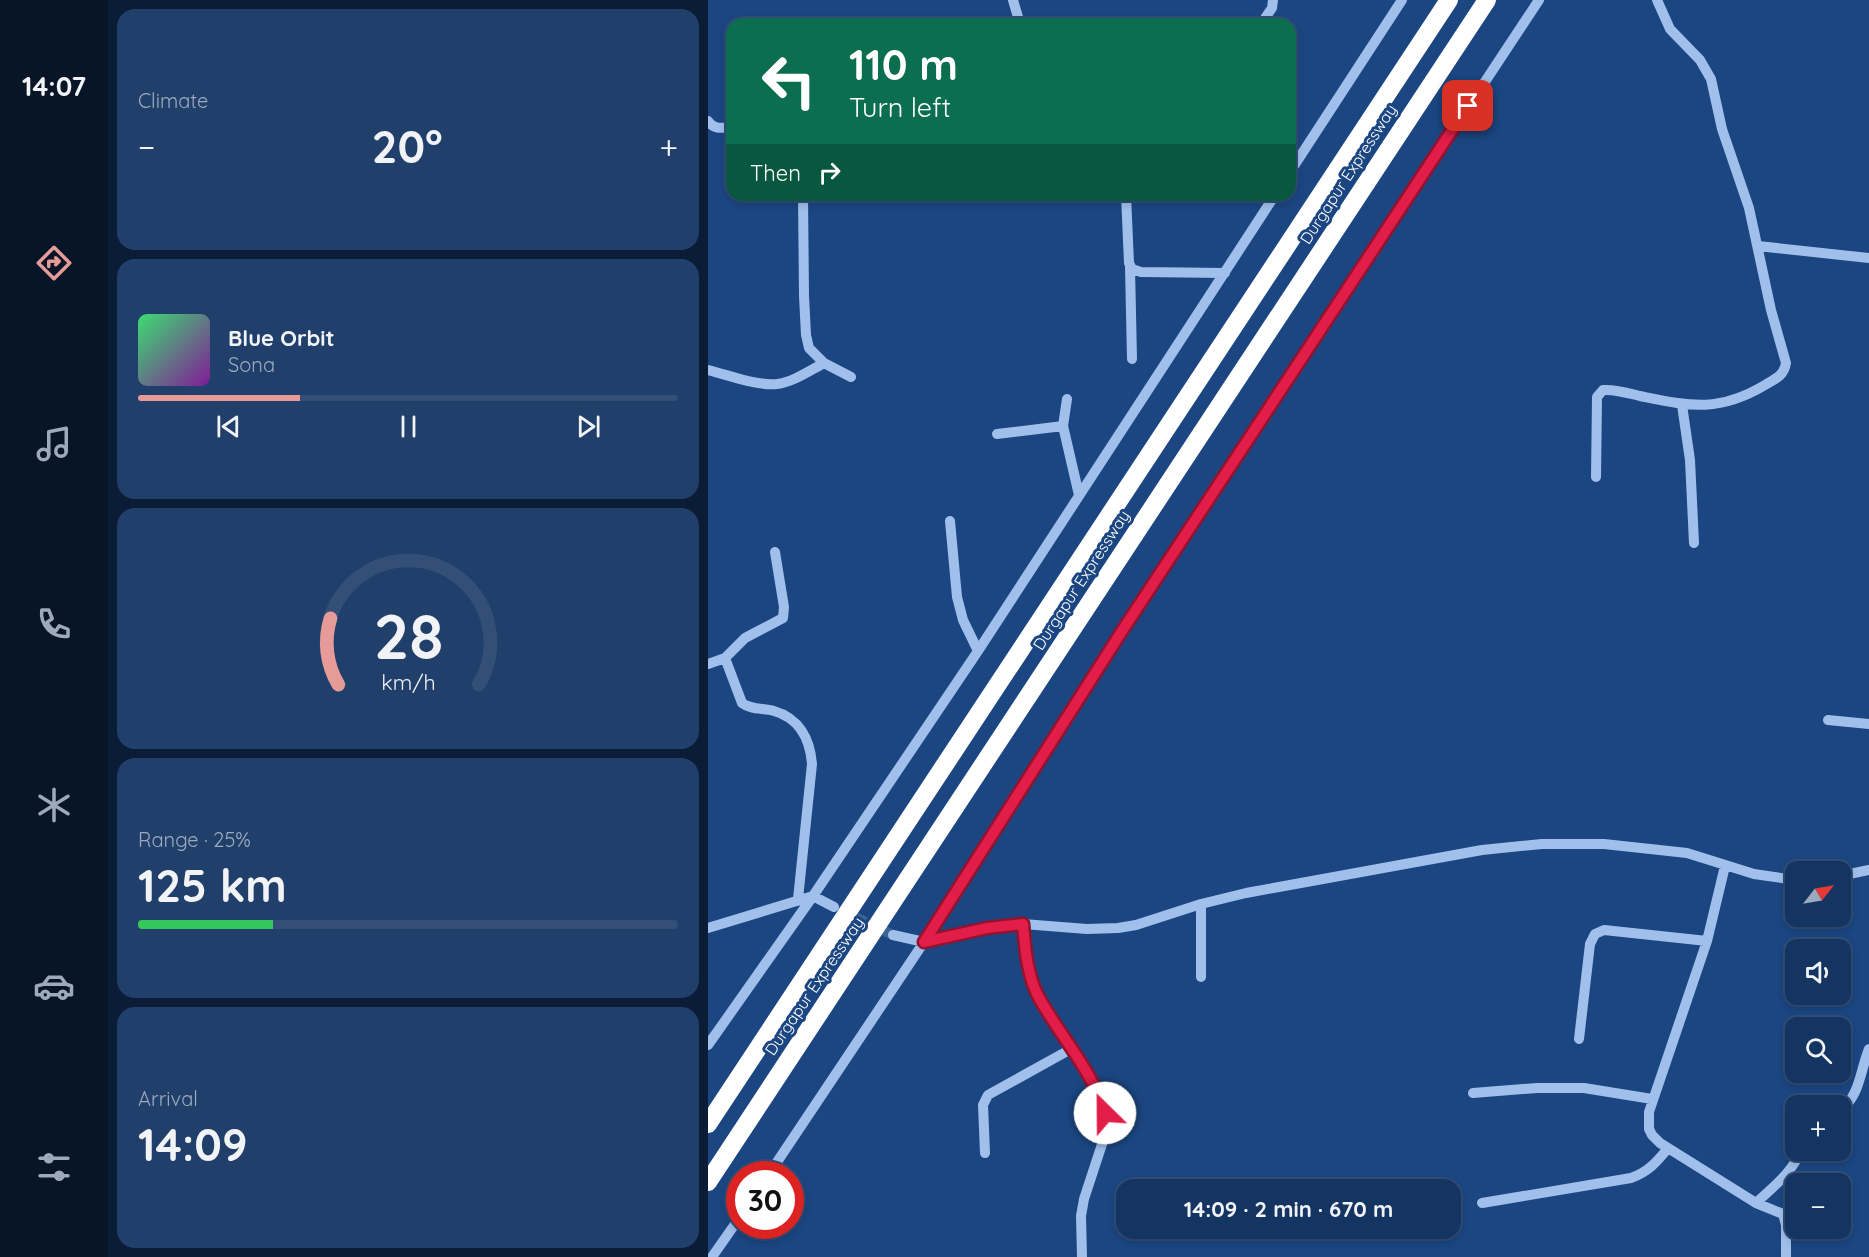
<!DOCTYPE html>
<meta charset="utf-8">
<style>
body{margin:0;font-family:Quicksand,sans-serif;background:#213f6b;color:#f1f3f6;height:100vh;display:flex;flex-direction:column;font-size:22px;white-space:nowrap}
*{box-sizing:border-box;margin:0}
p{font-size:20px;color:#9daabe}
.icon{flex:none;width:33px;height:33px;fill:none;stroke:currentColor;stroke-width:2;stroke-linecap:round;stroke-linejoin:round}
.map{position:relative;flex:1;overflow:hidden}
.sheet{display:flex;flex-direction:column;gap:9px;padding:9px;background:#0b1d36;width:600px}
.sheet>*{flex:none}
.banner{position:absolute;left:18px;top:18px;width:570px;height:183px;border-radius:18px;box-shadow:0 3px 9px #0003,0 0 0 2px #334f77;background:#0b6e4f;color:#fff;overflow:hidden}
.needle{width:39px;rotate:59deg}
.tools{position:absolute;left:1077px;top:861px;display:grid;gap:12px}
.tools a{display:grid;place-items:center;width:66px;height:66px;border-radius:12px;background:#143462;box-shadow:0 3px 9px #0003,0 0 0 2px #334f77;font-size:30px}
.speed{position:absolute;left:18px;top:1161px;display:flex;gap:12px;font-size:30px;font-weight:700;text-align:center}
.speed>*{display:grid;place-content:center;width:78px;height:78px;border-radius:50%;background:#143462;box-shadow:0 3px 9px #0003,0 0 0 2px #334f77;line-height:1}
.speed .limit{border:9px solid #d22;background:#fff;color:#111}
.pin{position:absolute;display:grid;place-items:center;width:51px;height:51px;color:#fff;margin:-26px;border-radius:12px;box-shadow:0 3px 9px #0006}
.me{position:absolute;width:66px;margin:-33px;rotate:337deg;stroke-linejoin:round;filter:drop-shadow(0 0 4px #0008)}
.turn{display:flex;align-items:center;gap:21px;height:126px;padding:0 24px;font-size:27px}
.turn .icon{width:78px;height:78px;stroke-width:2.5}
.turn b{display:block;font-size:42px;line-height:51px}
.then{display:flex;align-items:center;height:57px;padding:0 24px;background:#0003;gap:12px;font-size:22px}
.big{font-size:45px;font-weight:700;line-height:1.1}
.sheet .widget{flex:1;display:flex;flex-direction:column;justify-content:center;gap:9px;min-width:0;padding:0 21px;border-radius:18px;background:#213f6b}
.sheet .dial{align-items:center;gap:0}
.dial svg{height:156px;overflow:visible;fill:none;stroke:#334f77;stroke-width:7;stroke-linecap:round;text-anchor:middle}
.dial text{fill:#f1f3f6;stroke:none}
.song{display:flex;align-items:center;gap:18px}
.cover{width:72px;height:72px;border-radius:9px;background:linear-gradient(135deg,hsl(140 70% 55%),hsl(290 70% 35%))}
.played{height:6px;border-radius:3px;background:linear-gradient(90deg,#e69b98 30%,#334f77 30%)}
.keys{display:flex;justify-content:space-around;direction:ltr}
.heat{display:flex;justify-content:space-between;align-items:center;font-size:33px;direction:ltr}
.charge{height:9px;border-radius:4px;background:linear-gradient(90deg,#34c759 25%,#334f77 0)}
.trip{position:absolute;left:408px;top:1179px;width:345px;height:60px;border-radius:18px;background:#143462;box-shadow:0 3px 9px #0003,0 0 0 2px #334f77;font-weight:700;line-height:60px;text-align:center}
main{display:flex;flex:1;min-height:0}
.menu{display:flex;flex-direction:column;width:108px;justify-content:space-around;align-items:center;background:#081527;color:#9daabe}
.menu .icon{width:42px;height:42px}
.menu .on{color:#e69b98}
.menu b{font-size:27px;color:#f1f3f6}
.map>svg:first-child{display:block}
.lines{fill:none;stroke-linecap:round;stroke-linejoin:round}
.minor-tunnel{stroke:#3d6295;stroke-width:10;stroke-dasharray:10 5;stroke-linecap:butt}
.minor{stroke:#a0c0eb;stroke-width:10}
.highway{stroke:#fff;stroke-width:18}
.route-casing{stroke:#92132f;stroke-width:15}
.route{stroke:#e11d48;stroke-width:10}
.labels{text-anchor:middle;stroke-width:6;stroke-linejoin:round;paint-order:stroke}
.street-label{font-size:16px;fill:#fff;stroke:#1b4682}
</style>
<main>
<nav class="menu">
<b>14:07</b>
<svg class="icon on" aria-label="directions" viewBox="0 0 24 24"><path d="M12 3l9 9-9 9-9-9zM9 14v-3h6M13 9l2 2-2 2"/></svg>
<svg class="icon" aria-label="music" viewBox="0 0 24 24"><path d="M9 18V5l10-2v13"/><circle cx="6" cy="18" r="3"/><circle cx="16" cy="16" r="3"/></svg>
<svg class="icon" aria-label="phone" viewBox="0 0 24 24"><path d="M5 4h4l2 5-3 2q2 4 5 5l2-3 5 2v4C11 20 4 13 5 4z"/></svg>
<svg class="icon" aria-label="climate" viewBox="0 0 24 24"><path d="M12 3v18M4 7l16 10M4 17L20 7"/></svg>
<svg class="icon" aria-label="car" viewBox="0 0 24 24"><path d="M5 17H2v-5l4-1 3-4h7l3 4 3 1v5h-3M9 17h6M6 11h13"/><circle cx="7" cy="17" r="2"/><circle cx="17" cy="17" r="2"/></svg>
<svg class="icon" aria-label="filters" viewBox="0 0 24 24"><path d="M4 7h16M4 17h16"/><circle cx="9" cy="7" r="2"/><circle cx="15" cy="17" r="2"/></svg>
</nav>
<section class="sheet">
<div class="widget"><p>Climate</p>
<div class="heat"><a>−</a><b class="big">20°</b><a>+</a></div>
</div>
<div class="widget">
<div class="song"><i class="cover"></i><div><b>Blue Orbit</b><p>Sona</p></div></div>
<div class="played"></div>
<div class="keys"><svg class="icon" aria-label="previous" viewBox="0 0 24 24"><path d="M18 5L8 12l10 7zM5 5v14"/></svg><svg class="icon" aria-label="pause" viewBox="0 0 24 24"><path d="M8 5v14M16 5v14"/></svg><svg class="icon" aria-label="next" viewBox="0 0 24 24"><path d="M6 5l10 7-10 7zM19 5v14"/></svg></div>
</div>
<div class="widget dial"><svg viewBox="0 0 100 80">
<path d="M14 69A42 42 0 1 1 86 69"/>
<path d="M14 69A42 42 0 0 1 10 35" stroke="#e69b98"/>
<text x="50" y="56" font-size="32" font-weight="700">28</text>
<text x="50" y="72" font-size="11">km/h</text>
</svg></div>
<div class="widget"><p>Range · 25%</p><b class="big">125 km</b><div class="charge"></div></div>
<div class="widget"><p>Arrival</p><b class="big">14:09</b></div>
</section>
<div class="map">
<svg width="1161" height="1257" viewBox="0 0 1161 1257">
<rect width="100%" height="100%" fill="#1b4682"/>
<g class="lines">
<path class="minor-tunnel" d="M 135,911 L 185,935"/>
<path class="minor" d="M 305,0 L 312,24
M 553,24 L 564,8 L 565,0
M 0,121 C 6,130 14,128 24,127
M 582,172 L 694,0
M 95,195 L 96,296 L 98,335 L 101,348 L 116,363 L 143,377
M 418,195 L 421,263 L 424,269 L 433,272 L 517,273
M 1050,246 L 1161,258
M 422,267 L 424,359
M 0,370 C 21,375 47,386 69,384 C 85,382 101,371 116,363
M 359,399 L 355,426 L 371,495
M 974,405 L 982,460 L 986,543
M 289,434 L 355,426
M 888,477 L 889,397 L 895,390 C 907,389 920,393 932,396 C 982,406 1010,413 1057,385 C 1067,379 1076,376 1078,363 L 1063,310 L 1041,208 L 1014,129 L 1003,79 L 992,60 L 962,29 L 949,0
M 242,521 L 249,597 L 255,620 L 270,651
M 17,658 L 34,703 C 43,710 55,708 66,711 C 91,718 102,739 104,764 L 90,899
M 0,664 L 17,658 L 37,638 L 75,618 L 76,607 L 67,552
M 1120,720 L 1161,724
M 1017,866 L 999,941 L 941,1112 L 941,1129 L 944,1135 L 952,1143 L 1048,1203 L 1075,1214 L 1078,1225 L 1078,1257
M 1132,876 L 1161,870
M 493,904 L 493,977
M 315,924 L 319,960 L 330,995 L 389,1092 L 397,1113 L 398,1132 L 376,1199 L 373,1216 L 374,1257
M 0,928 L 105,896 L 126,907
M 185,935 L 216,942 L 279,928 L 315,924 L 379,929 L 410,928 L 428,925 L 493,904 L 538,893 L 774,850 L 834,844 L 896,844 L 979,853 L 1046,874 L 1088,880
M 871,1039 L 882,944 L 887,934 L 896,930 L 999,941
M 0,1045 L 105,896 L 270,651 L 567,195
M 765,1093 L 829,1088 L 876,1088 L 944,1099
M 1132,1111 C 1152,1096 1152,1071 1161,1049
M 277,1153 L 275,1105 L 280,1095 L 363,1049
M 61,1174 L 216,942 L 414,631 L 831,0
M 774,1203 L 923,1178 C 940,1172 949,1162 960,1148
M 1048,1203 C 1066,1186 1084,1173 1093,1150
M 4,1257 L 32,1217"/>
<path class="highway" d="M 0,1124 L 741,0
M 0,1182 L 779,0"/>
</g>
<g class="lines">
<g class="route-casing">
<path id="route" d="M 397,1113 C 386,1073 350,1033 330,996 C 319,974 317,948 315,924 L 279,928 L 216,942 L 414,631 L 760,106"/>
</g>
<use href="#route" class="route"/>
</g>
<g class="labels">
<g class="street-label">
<text transform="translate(640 174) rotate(-57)" y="6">Durgapur Expressway</text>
<text transform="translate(373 580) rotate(-57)" y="6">Durgapur Expressway</text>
<text transform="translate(106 986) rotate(-56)" y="6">Durgapur Expressway</text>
</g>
</g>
</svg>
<div class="tools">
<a><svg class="needle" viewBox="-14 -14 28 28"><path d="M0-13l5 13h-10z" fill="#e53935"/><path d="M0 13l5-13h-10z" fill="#9daabe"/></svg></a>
<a><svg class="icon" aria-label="sound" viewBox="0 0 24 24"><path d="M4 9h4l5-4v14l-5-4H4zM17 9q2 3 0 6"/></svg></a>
<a><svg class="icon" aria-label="search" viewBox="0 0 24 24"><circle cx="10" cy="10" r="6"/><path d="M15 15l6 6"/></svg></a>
<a>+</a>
<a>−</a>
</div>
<div class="speed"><div class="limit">30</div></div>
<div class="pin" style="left:760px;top:106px;background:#d93025"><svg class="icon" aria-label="arrive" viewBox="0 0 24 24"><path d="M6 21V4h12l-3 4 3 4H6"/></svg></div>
<svg class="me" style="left:397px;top:1113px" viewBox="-20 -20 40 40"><circle r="19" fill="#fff"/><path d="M0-13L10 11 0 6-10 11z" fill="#e11d48"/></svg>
<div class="trip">14:09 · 2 min · 670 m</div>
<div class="banner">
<div class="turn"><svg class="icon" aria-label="left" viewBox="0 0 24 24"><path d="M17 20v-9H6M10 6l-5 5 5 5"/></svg><div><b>110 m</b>Turn left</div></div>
<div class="then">Then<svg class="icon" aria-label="right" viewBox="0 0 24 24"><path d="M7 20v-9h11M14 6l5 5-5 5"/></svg></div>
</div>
</div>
</main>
